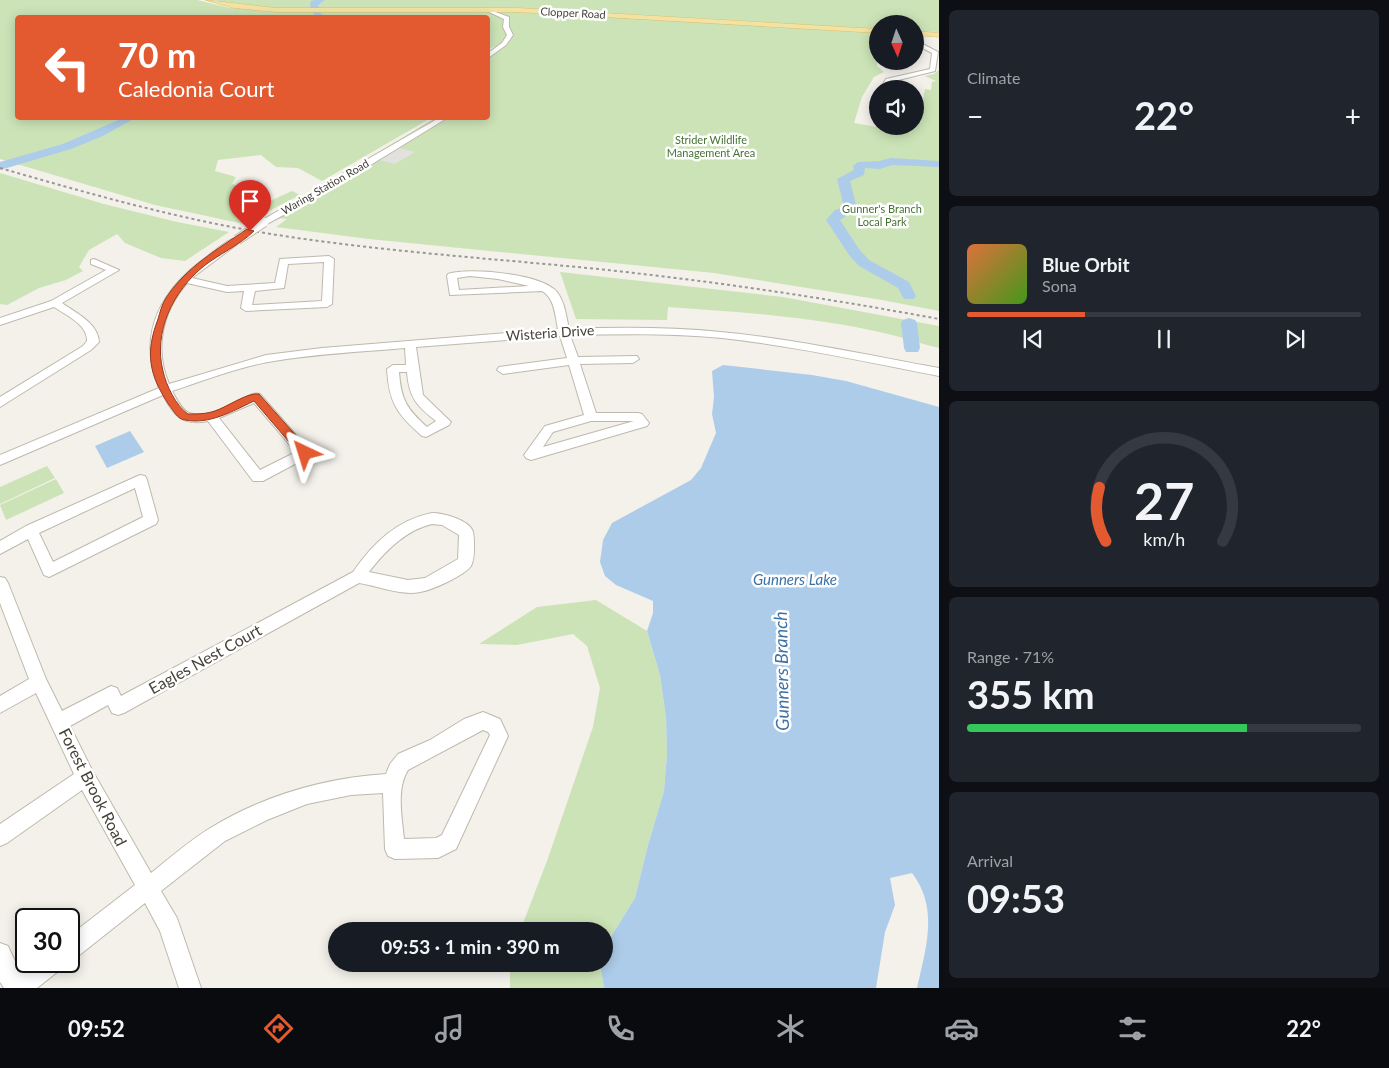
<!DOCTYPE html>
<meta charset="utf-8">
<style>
body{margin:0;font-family:Lato,sans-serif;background:#20242c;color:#f1f3f6;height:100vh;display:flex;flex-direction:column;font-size:19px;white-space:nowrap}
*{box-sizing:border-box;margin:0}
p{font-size:16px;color:#9ea1a6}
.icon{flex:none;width:28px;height:28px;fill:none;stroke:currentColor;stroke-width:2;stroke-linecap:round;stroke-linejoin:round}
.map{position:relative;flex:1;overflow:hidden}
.details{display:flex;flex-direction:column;gap:10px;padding:10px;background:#0d0f14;width:450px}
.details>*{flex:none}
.guide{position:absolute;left:15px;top:15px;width:475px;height:105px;border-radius:5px;box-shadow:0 2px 12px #0003;background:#e35930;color:#fff;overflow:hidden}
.needle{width:32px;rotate:177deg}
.fabs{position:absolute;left:869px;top:15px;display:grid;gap:10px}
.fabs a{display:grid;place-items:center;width:55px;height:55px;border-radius:50%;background:#171b24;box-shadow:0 2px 12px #0003;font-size:25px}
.speed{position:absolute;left:15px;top:908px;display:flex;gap:10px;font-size:25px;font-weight:700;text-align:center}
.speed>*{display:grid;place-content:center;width:65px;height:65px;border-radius:50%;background:#171b24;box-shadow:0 2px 12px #0003;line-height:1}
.speed .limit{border:2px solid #111;border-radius:8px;background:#fff;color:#111}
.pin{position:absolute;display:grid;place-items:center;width:42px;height:42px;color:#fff;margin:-51px -21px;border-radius:50% 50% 50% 0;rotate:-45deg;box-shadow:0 0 5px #0007}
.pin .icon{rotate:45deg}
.me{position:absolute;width:55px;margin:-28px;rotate:319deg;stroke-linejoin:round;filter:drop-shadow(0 0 4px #0008)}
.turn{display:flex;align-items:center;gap:18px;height:105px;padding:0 20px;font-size:22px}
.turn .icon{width:65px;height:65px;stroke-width:2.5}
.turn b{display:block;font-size:35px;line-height:42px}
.big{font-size:38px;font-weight:700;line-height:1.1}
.details .card{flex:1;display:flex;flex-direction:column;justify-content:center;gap:8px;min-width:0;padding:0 18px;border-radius:8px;background:#20242c}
.details .dial{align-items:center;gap:0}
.dial svg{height:130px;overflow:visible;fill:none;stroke:#363941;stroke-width:7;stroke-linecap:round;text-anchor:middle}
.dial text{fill:#f1f3f6;stroke:none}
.song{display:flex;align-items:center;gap:15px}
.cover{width:60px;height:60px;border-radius:8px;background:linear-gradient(135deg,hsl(20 70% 55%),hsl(100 70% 35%))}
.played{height:5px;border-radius:2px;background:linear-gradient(90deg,#e35930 30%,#363941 30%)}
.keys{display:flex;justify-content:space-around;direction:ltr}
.heat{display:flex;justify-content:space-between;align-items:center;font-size:28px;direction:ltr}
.charge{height:8px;border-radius:4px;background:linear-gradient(90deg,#34c759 71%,#363941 0)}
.trip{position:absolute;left:328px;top:922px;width:285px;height:50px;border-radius:25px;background:#171b24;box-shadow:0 2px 12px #0003;font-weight:700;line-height:50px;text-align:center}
.tabs{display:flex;height:80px;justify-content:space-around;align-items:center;background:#090b0e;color:#9ea1a6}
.tabs .icon{width:35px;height:35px}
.tabs .on{color:#e35930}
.tabs b{font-size:22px;color:#f1f3f6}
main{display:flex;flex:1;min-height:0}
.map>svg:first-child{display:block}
.green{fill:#cce3b7}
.parking{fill:#e2e1de}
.water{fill:#adcce9}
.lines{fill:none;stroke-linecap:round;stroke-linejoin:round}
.river{fill:#adcce9;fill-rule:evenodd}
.minor-casing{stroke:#beb9ad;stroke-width:2}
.major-casing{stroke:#d7c173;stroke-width:1}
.minor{fill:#fff;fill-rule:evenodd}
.major{fill:#f4e2a2;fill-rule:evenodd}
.rail{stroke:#979797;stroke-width:2;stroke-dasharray:3 3;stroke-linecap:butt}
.minor-bridge-casing{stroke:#beb9ad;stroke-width:11;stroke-linecap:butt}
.minor-bridge{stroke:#fff;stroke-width:9}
.route{fill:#e35930;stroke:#943a1f}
.labels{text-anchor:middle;stroke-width:5;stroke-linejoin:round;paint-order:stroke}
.far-street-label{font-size:11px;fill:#464239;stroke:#fff}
.far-park-label{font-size:11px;fill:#457232;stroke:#fff}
.street-label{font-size:14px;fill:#464239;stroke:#fff}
.water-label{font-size:15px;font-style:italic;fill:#3d72a7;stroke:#fff}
.near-street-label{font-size:16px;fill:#464239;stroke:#fff}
.near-water-label{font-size:18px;font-style:italic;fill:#3d72a7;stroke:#fff}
</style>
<main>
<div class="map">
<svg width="939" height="988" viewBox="0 0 939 988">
<rect width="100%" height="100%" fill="#f3f1ea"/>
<path class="green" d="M 0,0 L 197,0 L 230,8 L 280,12 L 517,12 L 877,32 L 877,66 L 884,72 L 874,77 L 862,97 L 854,123 L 888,129 L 889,126 L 918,125 L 925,89 L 931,90 L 932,82 L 936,81 L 925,76 L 934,74 L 939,70 L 939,311 L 882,300 L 714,273 L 369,239 L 276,227 L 287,219 L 270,217 L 435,118 L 488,118 L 488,52 L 494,49 L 495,46 L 488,50 L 488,18 L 18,18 L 18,118 L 431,118 L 322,181 L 298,168 L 276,167 L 261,155 L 218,160 L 215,171 L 236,177 L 232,184 L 251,190 L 250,197 L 270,201 L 292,191 L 300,195 L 244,224 L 155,205 L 0,159 Z
M 215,0 L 939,0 L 939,32 L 915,31 L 915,24 L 878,24 L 877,28 L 848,28 L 519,8 L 278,9 L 229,4 Z
M 0,173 L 104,204 L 177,222 L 229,232 L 185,261 L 161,258 L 125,243 L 117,234 L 89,250 L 79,267 L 83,271 L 66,280 L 39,288 L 7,305 L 0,304 Z
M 560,272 L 783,297 L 939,326 L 939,348 C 922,344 905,338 888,334 C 816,317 741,312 668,307 L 667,320 L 576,319 Z
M 47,466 L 55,478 L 0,504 L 0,487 Z
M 56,479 L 64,493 L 6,520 L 0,505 Z
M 596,600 L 647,631 L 660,675 L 666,718 L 667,754 L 664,791 L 648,845 L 635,898 L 604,948 L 604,931 L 520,931 L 547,861 L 593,727 L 600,688 L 587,646 L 573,634 L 517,645 L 479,644 L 537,607 Z
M 510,964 L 600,964 L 604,988 L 510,988 Z"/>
<path class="parking" d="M 399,148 L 415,152 L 395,164 L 379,160 Z"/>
<path class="water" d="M 723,365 L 812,375 L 846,381 L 939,407 L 939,988 L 917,988 C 926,948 939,908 912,873 L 890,878 L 895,905 L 885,932 L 876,988 L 604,988 L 600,964 L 604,964 L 604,948 L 635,898 L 648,845 L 664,791 L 667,754 L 666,718 L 660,675 L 647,631 L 653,613 L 653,601 L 616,585 L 605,576 L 600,562 L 603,540 L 612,523 L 691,480 L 701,468 L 716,433 L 712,414 L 714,397 L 712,371 Z
M 130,431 L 144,452 L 107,468 L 95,446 Z"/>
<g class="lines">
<path class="river" d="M 315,0 L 325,0 L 318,5 L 321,14 L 329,18 L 315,17 L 310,5 L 311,1 Z
M 123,118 L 135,118 L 103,136 L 71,149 L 0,170 L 0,162 L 63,144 Z
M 891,158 L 939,161 L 939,167 L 892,165 L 880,169 L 865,168 L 864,175 L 850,181 L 857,209 L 840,220 L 859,249 L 869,260 L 909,282 L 916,296 L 914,299 L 904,299 L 898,288 L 859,266 L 849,255 L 826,220 L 835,210 L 844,207 L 837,179 L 854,170 L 853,166 L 858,162 L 879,161 Z
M 909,318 L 915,320 L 917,323 L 920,348 L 918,352 L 906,352 L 904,348 L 901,323 L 903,320 Z"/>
<g class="minor-casing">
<path id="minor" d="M 487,9 L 509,17 L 509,27 L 513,35 L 506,45 L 488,58 L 488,53 L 502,43 L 507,35 L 503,27 L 504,19 L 487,11 Z
M 915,40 L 938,52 L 935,71 L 890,82 L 886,89 L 880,89 L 886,79 L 930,69 L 932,53 L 915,44 Z
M 878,103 L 878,107 L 875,106 L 875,104 Z
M 439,118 L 447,118 L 333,188 L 267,224 L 264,225 L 259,222 Z
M 237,237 L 242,240 L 240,242 L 192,278 L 227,286 L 275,283 L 280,259 L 329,256 L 334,259 L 332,304 L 327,307 L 246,311 L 241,308 L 244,291 L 227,292 L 187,283 C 162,312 154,349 169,384 L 266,355 L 322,348 L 558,329 C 555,315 555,299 542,291 L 450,295 L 447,276 L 448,274 C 470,267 542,274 557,292 C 565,302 566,316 569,329 C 620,327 670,327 721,332 C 794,339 867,355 939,368 L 939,376 C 867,362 795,346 722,338 C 672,333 621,334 570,335 L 578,357 L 637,356 L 639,359 L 633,363 L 580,364 L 596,413 L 638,413 L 642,414 L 649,423 L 647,426 L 531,460 L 526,458 L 524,455 L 545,426 L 584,415 L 569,365 L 503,374 L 497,370 L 499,367 L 567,358 L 560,336 L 416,347 L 423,395 L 451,422 L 449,425 L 426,437 L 422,436 C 397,414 389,403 387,369 L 393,365 L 406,365 L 405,348 C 359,352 313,354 268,362 C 235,368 203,381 172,391 C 176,398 181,410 189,413 C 206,419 228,406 242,399 C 248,396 253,392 260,394 L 312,453 L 310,456 L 263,481 L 253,481 L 208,421 C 182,426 174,416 163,395 L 0,465 L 0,455 L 159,388 C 136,333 162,288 208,256 C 217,249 227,240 237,237 ZM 324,262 L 322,301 L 252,305 L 255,291 L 284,288 L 288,264 ZM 470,276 L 498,279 L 529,286 L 459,290 L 457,278 ZM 399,372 L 407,372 C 409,398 417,406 436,421 L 427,427 C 407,409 401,400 399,372 ZM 254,403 L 296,452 L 260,470 L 219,418 ZM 591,421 L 634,421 L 543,447 L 553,432 Z
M 94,259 L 119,270 L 62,303 C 76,313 98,323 99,342 L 91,350 L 0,407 L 0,397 L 83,346 L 87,341 C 88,325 66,315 54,307 L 0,325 L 0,318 L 51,301 L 106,270 L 91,264 L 91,260 Z
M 140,475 L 145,476 L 147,480 L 158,520 L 156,524 L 49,577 L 44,575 L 28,539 L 0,554 L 0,541 L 26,526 ZM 135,488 L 143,517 L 53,562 L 39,533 Z
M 432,513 C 443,513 470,520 473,532 C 474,536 474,542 474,547 C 474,553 474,560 471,566 C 464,576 432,590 420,592 C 402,596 378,586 359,583 L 124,713 L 118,715 L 112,713 L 108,705 L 70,726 L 92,770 L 151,873 C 170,858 190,840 212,827 C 265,795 325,778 386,774 L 390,764 L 398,754 L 430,740 L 464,719 L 483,712 L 500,719 L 508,736 L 456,849 L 438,858 L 395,859 L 388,856 L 385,849 L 383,793 L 351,795 L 307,804 L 267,820 L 225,841 L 161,891 L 177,918 L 201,988 L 179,988 L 160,931 L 145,903 L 77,957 L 69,960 L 69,936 L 135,885 L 82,790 L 7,843 L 0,846 L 0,824 L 74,774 L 36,693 L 0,713 L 0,696 L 29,679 L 0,603 L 0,577 L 5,578 L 8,583 L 46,679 L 62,711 L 111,686 L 117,688 L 121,696 L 353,572 C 373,543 397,520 432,513 ZM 432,524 L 442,525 L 459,535 L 458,559 L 425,578 L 408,580 L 369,572 C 385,551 406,530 432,524 ZM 483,730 L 488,732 L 490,735 L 442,835 L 436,838 L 404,839 C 402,818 396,789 408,770 Z
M 0,943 L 8,946 L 20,972 L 35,961 L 64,961 L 61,969 L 37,988 L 4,988 L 0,982 Z"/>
</g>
<g class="major-casing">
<path id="major" d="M 206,0 L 276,8 L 517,8 L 878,29 L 878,33 L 517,12 L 276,12 L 234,8 Z
M 915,31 L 939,33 L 939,37 L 915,35 Z"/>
</g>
<use href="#minor" class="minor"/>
<use href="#major" class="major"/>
<path class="rail" d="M 0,168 C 87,193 175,218 265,233 C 375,251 487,258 598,269 C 712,281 826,298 939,319"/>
<g class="minor-bridge-casing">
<path id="minor-bridge" d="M 237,240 L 264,222"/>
</g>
<use href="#minor-bridge" class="minor-bridge"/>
</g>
<path class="route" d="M 247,229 L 254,231 C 240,245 219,254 204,266 C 173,291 153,332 163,371 C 166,385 176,406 188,414 C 198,414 206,414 215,411 C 227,407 248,392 259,394 L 309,450 L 310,453 L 305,457 L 301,456 L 254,401 C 233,411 209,425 185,420 C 177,419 174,411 169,405 C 149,375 145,353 158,319 C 160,312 162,304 166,298 C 186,267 218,249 247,229 Z"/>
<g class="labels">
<g class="far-street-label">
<text transform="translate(573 13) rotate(3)" y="4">Clopper Road</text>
<text transform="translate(325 187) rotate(-30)" y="4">Waring Station Road</text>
</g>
<g class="far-park-label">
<text x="711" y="144">Strider Wildlife<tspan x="711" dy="13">Management Area</tspan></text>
<text x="882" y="213">Gunner's Branch<tspan x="882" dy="13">Local Park</tspan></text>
</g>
<g class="street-label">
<text transform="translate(550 333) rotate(-4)" y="5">Wisteria Drive</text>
</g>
<g class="water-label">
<text x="795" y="585">Gunners Lake</text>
</g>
<g class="near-street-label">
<text transform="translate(205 659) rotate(-29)" y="6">Eagles Nest Court</text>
<text transform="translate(93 787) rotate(63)" y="6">Forest Brook Road</text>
</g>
<g class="near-water-label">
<text transform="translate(782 671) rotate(-91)" y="6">Gunners Branch</text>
</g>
</g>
</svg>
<div class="fabs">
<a><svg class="needle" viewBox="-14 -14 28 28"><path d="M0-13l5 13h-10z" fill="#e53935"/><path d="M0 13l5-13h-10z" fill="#9ea1a6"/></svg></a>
<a><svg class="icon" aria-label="sound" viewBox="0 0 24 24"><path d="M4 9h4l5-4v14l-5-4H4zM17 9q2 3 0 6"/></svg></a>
</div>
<div class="speed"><div class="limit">30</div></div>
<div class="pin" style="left:250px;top:231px;background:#d93025"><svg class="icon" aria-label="arrive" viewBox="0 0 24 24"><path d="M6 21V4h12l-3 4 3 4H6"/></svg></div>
<svg class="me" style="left:305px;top:453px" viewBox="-20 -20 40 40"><path d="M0-17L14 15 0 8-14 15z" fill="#e35930" stroke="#fff" stroke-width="4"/></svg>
<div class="trip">09:53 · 1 min · 390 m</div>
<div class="guide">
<div class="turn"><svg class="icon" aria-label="left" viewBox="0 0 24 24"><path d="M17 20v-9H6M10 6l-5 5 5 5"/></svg><div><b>70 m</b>Caledonia Court</div></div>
</div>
</div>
<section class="details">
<div class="card"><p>Climate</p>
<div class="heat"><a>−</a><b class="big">22°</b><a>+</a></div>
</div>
<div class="card">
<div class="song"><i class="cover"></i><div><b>Blue Orbit</b><p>Sona</p></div></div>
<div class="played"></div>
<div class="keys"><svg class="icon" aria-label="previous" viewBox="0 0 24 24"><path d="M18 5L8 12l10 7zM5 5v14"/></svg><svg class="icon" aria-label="pause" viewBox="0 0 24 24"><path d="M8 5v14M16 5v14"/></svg><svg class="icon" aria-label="next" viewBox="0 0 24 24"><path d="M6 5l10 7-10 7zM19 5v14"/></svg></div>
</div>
<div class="card dial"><svg viewBox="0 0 100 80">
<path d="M14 69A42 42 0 1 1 86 69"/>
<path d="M14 69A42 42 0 0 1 10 36" stroke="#e35930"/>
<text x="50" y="56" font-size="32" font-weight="700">27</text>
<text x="50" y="72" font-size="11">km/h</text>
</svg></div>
<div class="card"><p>Range · 71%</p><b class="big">355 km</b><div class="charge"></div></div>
<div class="card"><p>Arrival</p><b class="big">09:53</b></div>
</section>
</main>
<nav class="tabs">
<b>09:52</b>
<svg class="icon on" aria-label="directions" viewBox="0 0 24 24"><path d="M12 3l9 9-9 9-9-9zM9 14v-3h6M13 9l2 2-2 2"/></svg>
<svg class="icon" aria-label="music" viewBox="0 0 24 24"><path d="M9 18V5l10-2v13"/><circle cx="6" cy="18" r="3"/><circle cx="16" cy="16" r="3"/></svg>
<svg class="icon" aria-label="phone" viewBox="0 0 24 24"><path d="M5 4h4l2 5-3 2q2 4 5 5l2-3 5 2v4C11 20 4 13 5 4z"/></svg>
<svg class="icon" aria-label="climate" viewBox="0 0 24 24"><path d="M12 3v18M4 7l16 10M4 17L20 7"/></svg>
<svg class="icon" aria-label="car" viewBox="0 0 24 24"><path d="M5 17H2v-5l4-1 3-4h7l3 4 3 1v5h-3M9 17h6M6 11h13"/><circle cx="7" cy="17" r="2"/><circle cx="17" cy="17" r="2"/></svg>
<svg class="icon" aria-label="filters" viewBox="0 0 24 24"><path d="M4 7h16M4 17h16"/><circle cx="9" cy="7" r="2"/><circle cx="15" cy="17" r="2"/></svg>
<b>22°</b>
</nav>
